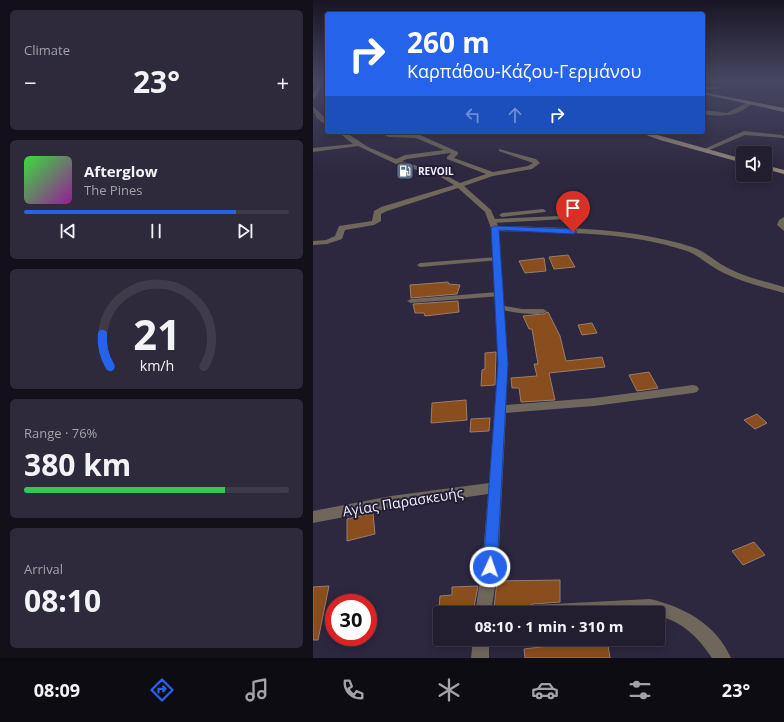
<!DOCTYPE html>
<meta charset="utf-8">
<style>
body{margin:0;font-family:"Open Sans",sans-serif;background:#2e2a3b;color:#f1f3f6;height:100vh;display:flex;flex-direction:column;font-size:15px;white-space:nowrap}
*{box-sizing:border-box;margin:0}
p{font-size:13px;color:#a2a2aa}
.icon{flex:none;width:22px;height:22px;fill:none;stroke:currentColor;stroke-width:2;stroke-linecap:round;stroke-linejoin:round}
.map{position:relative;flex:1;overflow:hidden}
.side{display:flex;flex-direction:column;gap:10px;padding:10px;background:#13101a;width:313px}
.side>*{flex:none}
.hud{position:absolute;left:12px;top:12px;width:380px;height:122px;border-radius:4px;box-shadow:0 2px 10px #0003,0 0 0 1px #3f3b4b;background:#2563eb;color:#fff;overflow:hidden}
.buttons{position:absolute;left:423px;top:146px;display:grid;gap:8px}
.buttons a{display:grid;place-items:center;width:36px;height:36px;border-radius:4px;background:#221d2f;box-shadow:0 2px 10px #0003,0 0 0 1px #3f3b4b;font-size:20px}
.speed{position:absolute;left:12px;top:594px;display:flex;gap:8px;font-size:20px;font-weight:700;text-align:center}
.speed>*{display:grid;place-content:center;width:52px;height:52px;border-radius:50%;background:#221d2f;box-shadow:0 2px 10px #0003,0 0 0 1px #3f3b4b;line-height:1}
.speed .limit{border:6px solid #d22;background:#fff;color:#111}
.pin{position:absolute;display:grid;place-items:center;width:34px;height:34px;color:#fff;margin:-41px -17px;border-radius:50% 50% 50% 0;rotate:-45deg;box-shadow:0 0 4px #0007}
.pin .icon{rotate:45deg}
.me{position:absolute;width:44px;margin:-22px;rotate:3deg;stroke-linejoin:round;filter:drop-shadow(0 0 3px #0008)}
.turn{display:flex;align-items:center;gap:14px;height:84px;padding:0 16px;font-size:18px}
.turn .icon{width:52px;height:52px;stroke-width:2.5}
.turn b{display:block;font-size:28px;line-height:34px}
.lanes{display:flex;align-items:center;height:38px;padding:0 16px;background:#0003;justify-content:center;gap:20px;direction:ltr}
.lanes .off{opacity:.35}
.big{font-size:30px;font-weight:700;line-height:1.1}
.side .widget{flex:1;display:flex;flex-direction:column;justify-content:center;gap:6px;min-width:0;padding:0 14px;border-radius:6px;background:#2e2a3b}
.side .dial{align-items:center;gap:0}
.dial svg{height:104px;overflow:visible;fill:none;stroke:#3f3b4b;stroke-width:7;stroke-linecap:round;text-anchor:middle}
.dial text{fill:#f1f3f6;stroke:none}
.song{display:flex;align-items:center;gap:12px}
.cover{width:48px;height:48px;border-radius:6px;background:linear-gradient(135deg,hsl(120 70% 55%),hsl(300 70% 35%))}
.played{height:4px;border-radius:2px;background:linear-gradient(90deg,#2563eb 80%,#3f3b4b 80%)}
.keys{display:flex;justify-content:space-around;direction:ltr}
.heat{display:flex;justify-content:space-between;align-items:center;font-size:22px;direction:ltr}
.charge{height:6px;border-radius:3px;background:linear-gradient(90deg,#34c759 76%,#3f3b4b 0)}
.trip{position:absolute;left:120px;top:606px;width:232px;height:40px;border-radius:4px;background:#221d2f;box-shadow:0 2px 10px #0003,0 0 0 1px #3f3b4b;font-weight:700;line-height:40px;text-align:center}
.tab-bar{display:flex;height:64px;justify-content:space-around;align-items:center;background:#0e0c13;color:#a2a2aa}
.tab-bar .icon{width:28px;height:28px}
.tab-bar .on{color:#2563eb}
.tab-bar b{font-size:18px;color:#f1f3f6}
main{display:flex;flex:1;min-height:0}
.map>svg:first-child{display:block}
.building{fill:#8a4d1d;stroke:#997e6c}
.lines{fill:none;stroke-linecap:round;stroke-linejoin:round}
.lane{fill:#6f665c;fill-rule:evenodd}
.street{fill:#6f665c;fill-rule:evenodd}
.secondary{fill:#958777;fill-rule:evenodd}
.route{fill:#2563eb;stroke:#184099}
.labels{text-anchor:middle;stroke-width:4;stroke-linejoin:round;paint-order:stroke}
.far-poi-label{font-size:10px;font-weight:bold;fill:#f1eefe;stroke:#231e35;text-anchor:start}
.near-street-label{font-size:14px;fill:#f1eefe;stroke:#231e35}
</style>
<main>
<section class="side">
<div class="widget"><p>Climate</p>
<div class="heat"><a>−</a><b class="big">23°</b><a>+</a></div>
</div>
<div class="widget">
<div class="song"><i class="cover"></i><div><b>Afterglow</b><p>The Pines</p></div></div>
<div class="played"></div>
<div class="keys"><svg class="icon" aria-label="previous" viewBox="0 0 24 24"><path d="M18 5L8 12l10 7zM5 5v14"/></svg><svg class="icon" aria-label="pause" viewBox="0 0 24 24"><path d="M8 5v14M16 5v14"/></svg><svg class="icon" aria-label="next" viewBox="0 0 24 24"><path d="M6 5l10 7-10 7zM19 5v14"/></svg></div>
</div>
<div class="widget dial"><svg viewBox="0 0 100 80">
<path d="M14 69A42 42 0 1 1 86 69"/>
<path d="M14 69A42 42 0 0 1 8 44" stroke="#2563eb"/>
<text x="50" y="56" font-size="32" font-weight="700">21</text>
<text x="50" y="72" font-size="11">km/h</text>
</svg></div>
<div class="widget"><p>Range · 76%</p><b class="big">380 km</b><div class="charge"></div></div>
<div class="widget"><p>Arrival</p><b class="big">08:10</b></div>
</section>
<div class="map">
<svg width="471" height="658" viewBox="0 0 471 658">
<rect width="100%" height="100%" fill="#2d273f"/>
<path class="building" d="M 255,255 L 262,267 L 241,269 L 236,257 Z
M 231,258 L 233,271 L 212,273 L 206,261 Z
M 135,282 L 136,284 L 147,285 L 144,294 L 98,298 L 97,285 Z
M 145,301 L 146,312 L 112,316 L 111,313 L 102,313 L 100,304 Z
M 235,312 L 247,336 L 253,361 L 289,357 L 292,367 L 236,373 L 242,400 L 208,402 L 206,388 L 199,388 L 198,378 L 224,376 L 221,364 L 225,364 L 219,329 L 216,329 L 210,316 L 230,314 Z
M 279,323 L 284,333 L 269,335 L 265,325 Z
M 183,352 L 182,385 L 168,386 L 169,370 L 172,369 L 172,353 Z
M 336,372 L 345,388 L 324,391 L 316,375 Z
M 153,400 L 154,420 L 118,423 L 119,403 Z
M 444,414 L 454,423 L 442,429 L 431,420 Z
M 177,418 L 176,431 L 157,432 L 158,419 Z
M 60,513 L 62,534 L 34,541 L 34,519 Z
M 441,542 L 452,555 L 430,565 L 419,551 Z
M 247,580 L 247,602 L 220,604 L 212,608 L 181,608 L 184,581 Z
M 16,586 L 5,640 L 0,640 L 0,587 Z
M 165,586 L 161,607 L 126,609 L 127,596 L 139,595 L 139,587 Z
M 294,639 L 297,658 L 212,658 L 211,649 Z"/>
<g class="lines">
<path class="lane" d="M 390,87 L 405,87 L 407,88 L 405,89 L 390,89 Z
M 230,209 L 233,211 L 232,212 L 189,217 L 186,215 L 189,213 Z
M 269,215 L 271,216 L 271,218 L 180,223 L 177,221 L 180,219 Z
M 471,217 L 471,231 L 464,225 L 466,220 Z
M 184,257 L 186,258 L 186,260 L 107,267 L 104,265 L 107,263 Z
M 185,292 L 189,294 L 188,296 L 98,303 L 94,301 L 98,299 Z
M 183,305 L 186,305 L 209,309 L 230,309 L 234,311 C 226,318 194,311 183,309 L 182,307 Z"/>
<path class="street" d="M 7,81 L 11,81 L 2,98 L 0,99 L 0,93 Z
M 435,102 L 438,104 C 424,117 408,117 390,114 L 390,110 L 414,113 Z
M 0,106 L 14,120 L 14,125 C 6,121 0,116 0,106 Z
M 431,131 L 469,135 L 471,136 L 471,138 L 432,135 L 394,151 L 389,150 Z
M 25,132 L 32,132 L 55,147 L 83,159 L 92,155 L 131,150 L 103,138 L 76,137 L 65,132 L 105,134 L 145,152 L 145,154 L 141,158 L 180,172 L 215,166 L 220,163 L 186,151 L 186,149 L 223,159 L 227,163 L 219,169 L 180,176 L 151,186 L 178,210 L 185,226 C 250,228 317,227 379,247 C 392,251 401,261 413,267 C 431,277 451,281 471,287 L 471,293 C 449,287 425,281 405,270 C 394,264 385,255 374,251 C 314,231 248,233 186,231 L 195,363 L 193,405 L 281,398 L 380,385 L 384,386 L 386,389 L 384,392 L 380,393 L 281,406 L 193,413 L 185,567 L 178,613 L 162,613 L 169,567 L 175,494 L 78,508 L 0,523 L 0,511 L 78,496 L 176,483 L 185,363 L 178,228 L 172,212 L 145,188 L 74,211 L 68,214 L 68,221 L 61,225 L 32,230 L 29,239 L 14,244 L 0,245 L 0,241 L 13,240 L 22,236 L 26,226 L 59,221 L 61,211 L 68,207 L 141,185 L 128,177 L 83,164 L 45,146 L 0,152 L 0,148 L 40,144 ZM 137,153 L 138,153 L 134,157 L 134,159 L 173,174 L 147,183 L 132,175 L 89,161 L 94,159 Z
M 337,599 C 371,607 403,624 418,658 L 399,658 C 386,638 369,621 345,616 L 345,613 L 212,613 L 214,608 L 220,605 Z
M 160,639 L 176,639 L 176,658 L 158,658 Z"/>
<path class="secondary" d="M 390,92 L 471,108 L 471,112 L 390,94 Z
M 325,132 L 334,132 L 430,159 L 430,163 L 347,140 Z
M 452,165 L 471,170 L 471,174 L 452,169 Z"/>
</g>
<linearGradient id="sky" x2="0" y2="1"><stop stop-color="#191523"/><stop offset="0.47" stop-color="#464763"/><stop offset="1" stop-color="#464763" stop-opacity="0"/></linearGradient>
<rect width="471" height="173" fill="url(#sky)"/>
<path class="route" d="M 182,226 L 260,229 L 264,232 L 260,234 L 186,230 L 195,364 L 184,567 L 182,572 L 177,573 L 172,572 L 170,567 L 185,364 L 178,228 Z"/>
<defs>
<g id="fuel-square" transform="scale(0.9)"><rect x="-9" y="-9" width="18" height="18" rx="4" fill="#5c6f8a" stroke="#231e35"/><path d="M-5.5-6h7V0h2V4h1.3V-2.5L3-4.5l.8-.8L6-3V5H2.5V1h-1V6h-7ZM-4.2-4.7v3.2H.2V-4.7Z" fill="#fff"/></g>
</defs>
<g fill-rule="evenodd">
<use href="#fuel-square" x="92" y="171"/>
</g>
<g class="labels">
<g class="far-poi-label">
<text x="105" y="175">REVOIL</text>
</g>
<g class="near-street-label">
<text transform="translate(90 502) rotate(-9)" y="5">Αγίας Παρασκευής</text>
</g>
</g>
</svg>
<div class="buttons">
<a><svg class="icon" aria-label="sound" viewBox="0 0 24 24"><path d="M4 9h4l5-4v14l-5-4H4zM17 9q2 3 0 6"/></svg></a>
</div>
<div class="speed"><div class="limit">30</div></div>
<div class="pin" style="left:260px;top:232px;background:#d93025"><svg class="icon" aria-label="arrive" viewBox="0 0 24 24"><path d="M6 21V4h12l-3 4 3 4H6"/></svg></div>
<svg class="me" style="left:177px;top:567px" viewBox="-20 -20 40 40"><circle r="17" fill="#2563eb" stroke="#fff" stroke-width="3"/><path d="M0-11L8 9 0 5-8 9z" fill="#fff"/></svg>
<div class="trip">08:10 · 1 min · 310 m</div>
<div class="hud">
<div class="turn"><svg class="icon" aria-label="right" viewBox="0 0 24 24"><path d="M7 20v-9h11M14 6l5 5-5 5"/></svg><div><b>260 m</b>Καρπάθου-Κάζου-Γερμάνου</div></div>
<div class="lanes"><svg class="icon off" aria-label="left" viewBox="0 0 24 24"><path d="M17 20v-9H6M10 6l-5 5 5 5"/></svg><svg class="icon off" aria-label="ahead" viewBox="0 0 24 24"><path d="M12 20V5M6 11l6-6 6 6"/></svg><svg class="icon" aria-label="right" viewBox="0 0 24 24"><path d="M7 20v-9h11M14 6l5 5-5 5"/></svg></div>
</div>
</div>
</main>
<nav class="tab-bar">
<b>08:09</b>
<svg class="icon on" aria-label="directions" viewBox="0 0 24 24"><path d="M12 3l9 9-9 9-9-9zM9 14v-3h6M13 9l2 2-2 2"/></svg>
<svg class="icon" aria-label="music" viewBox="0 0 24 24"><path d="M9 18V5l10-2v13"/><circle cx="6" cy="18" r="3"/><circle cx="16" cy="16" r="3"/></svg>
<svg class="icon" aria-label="phone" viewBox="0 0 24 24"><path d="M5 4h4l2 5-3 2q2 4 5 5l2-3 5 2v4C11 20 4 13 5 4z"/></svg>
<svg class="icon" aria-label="climate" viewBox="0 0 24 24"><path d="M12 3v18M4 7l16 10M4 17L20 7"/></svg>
<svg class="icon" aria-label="car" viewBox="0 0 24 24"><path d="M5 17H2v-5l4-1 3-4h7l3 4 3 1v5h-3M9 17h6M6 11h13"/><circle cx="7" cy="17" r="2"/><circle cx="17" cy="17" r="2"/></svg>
<svg class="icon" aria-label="filters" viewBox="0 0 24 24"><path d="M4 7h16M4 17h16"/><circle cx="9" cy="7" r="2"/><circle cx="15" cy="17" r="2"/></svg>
<b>23°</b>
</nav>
